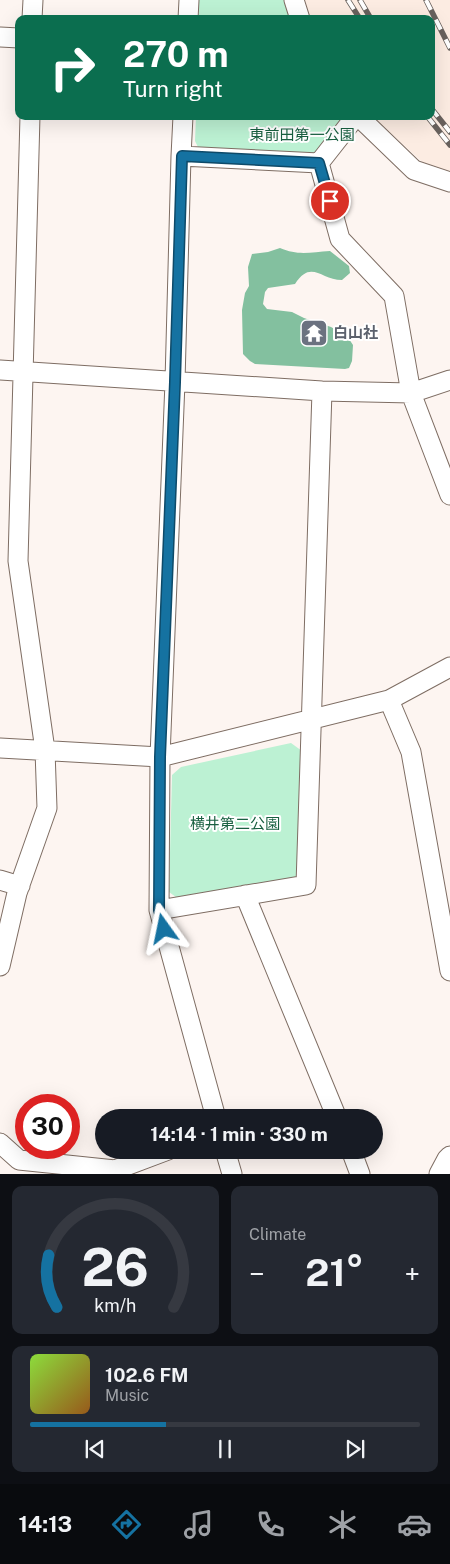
<!DOCTYPE html>
<meta charset="utf-8">
<style>
body{margin:0;font-family:"Public Sans","Noto Sans JP",sans-serif;background:#242831;color:#f1f3f6;height:100vh;display:flex;flex-direction:column;font-size:19px;white-space:nowrap}
*{box-sizing:border-box;margin:0}
p{font-size:16px;color:#9ea1a6}
.icon{flex:none;width:28px;height:28px;fill:none;stroke:currentColor;stroke-width:2;stroke-linecap:round;stroke-linejoin:round}
.map{position:relative;height:1174px;overflow:hidden}
.side{display:flex;flex-direction:column;gap:12px;padding:12px;background:#0d0f14;flex:1}
.side>*{flex:none}
.top-card{position:absolute;left:15px;top:15px;width:420px;height:105px;border-radius:10px;box-shadow:0 5px 20px #0002;background:#0b6e4f;color:#fff;overflow:hidden}
.speed{position:absolute;left:15px;top:1094px;display:flex;gap:10px;font-size:25px;font-weight:700;text-align:center}
.speed>*{display:grid;place-content:center;width:65px;height:65px;border-radius:50%;background:#171b24;box-shadow:0 5px 20px #0002;line-height:1}
.speed .limit{border:8px solid #d22;background:#fff;color:#111}
.pin{position:absolute;display:grid;place-items:center;width:42px;height:42px;color:#fff;margin:-21px;border:2px solid #fff;border-radius:50%;box-shadow:0 1px 5px #0007}
.me{position:absolute;width:55px;margin:-28px;rotate:348deg;stroke-linejoin:round;filter:drop-shadow(0 0 4px #0008)}
.turn{display:flex;align-items:center;gap:18px;height:105px;padding:0 25px;font-size:22px}
.turn .icon{width:65px;height:65px;stroke-width:2.5}
.turn b{display:block;font-size:35px;line-height:42px}
.big{font-size:38px;font-weight:700;line-height:1.1}
.side .tile{flex:1;display:flex;flex-direction:column;justify-content:center;gap:8px;min-width:0;padding:0 18px;border-radius:10px;background:#242831}
.side .dial{align-items:center;gap:0}
.dial svg{height:130px;overflow:visible;fill:none;stroke:#363941;stroke-width:7;stroke-linecap:round;text-anchor:middle}
.dial text{fill:#f1f3f6;stroke:none}
.song{display:flex;align-items:center;gap:15px}
.cover{width:60px;height:60px;border-radius:8px;background:linear-gradient(135deg,hsl(90 70% 55%),hsl(30 70% 35%))}
.played{height:5px;border-radius:2px;background:linear-gradient(90deg,#1572a1 35%,#363941 35%)}
.keys{display:flex;justify-content:space-around;direction:ltr}
.heat{display:flex;justify-content:space-between;align-items:center;font-size:28px;direction:ltr}
.side .tiles{flex:1;display:grid;gap:12px;grid-template-columns:1fr 1fr}
.tile:last-child{grid-column:span 2}
.trip{position:absolute;left:95px;top:1109px;width:288px;height:50px;border-radius:25px;background:#171b24;box-shadow:0 5px 20px #0002;font-weight:700;line-height:50px;text-align:center}
.menu{display:flex;height:80px;justify-content:space-around;align-items:center;background:#090b0e;color:#9ea1a6}
.menu .icon{width:35px;height:35px}
.menu .active{color:#1572a1}
.menu b{font-size:22px;color:#f1f3f6}
.map>svg:first-child{display:block}
.built{fill:#fcece2}
.green{fill:#bcf1d3}
.forest{fill:#83c09f}
.lines{fill:none;stroke-linecap:round;stroke-linejoin:round}
.minor-casing{stroke:#7e6d63;stroke-width:21}
.minor{stroke:#fff;stroke-width:19}
.rail-casing{stroke:#68615d;stroke-width:5.5}
.rail{stroke:#fff;stroke-width:4;stroke-dasharray:11;stroke-linecap:butt}
.route-casing{stroke:#0e4a69;stroke-width:12}
.route{stroke:#1572a1;stroke-width:9}
.labels{text-anchor:middle;stroke-width:4;stroke-linejoin:round;paint-order:stroke}
.park-label{font-size:15px;fill:#196041;stroke:#fff}
.worship-label{font-size:15px;font-weight:bold;fill:#5b616d;stroke:#fff;text-anchor:start}
</style>
<div class="map">
<svg width="450" height="1174" viewBox="0 0 450 1174">
<rect width="100%" height="100%" fill="#fdf5f1"/>
<path class="built" d="M 303,0 L 450,0 L 450,172 L 429,168 L 372,116 L 431,116 L 431,19 L 309,19 Z"/>
<path class="green" d="M 199,0 L 285,0 L 291,19 L 198,19 Z
M 196,116 L 343,116 L 343,121 L 313,155 L 200,151 L 195,141 Z
M 291,743 L 302,751 L 298,873 L 292,881 L 180,900 L 169,892 L 172,775 L 181,767 Z"/>
<path class="forest" d="M 280,248 C 298,256 311,252 330,251 L 349,266 L 350,273 L 342,280 C 321,280 311,259 295,284 L 268,288 L 265,292 L 263,304 L 267,309 L 292,312 L 304,318 L 331,327 L 347,336 L 353,345 L 352,361 L 349,368 L 345,369 L 255,364 L 250,361 L 243,354 L 242,310 L 245,293 L 249,286 L 248,267 L 252,254 L 268,252 Z"/>
<g class="lines">
<g class="minor-casing">
<path id="minor" d="M 294,0 L 300,19
M 32,19 L 33,0
M 188,19 L 189,0
M 0,37 L 19,38
M 183,116 L 181,156 L 319,163 L 356,116
M 358,116 L 414,170 L 450,182
M 181,156 L 175,382 L 160,757 L 159,910 L 216,1118
M 319,163 L 340,239 L 394,296 L 411,393 L 450,495
M 0,370 L 322,391 L 411,393 L 450,380
M 389,700 L 411,752 L 450,971
M 0,748 L 160,757 L 389,700 L 450,667
M 0,880 L 20,886
M 245,895 L 337,1118
M 159,910 L 306,885 L 322,391
M 0,966 L 17,893 L 47,808 L 45,750 L 18,561 L 30,116
M 0,1143 L 19,1160 L 115,1170 L 168,1150
M 225,1150 L 232,1174
M 351,1150 L 360,1174
M 439,1174 L 447,1159 L 450,1156"/>
</g>
<use href="#minor" class="minor"/>
<g class="rail-casing">
<path id="rail" d="M 348,0 L 360,19
M 360,0 L 371,19
M 426,0 L 450,48
M 431,108 L 450,132
M 427,116 L 450,145"/>
</g>
<use href="#rail" class="rail"/>
</g>
<g class="lines">
<g class="route-casing">
<path id="route" d="M 164,929 L 159,910 L 160,757 L 175,382 L 182,156 L 319,163 L 330,201"/>
</g>
<use href="#route" class="route"/>
</g>
<defs>
<g id="temple-square" transform="scale(1.4375)"><rect x="-9" y="-9" width="18" height="18" rx="4" fill="#6b7280" stroke="#fff"/><path d="M0-6L5-2H3V0L6.5 2.5H4V6H1.5V3h-3V6H-4V2.5H-6.5L-3 0V-2H-5Z" fill="#fff"/></g>
</defs>
<g fill-rule="evenodd">
<use href="#temple-square" x="314" y="333"/>
</g>
<g class="labels">
<g class="park-label">
<text x="302" y="140">東前田第一公園</text>
<text x="235" y="829">横井第二公園</text>
</g>
<g class="worship-label">
<text x="333" y="338">白山社</text>
</g>
</g>
</svg>
<div class="speed"><div class="limit">30</div></div>
<div class="pin" style="left:330px;top:201px;background:#d93025"><svg class="icon" aria-label="arrive" viewBox="0 0 24 24"><path d="M6 21V4h12l-3 4 3 4H6"/></svg></div>
<svg class="me" style="left:164px;top:929px" viewBox="-20 -20 40 40"><path d="M0-17L14 15 0 8-14 15z" fill="#1572a1" stroke="#fff" stroke-width="4"/></svg>
<div class="trip">14:14 · 1 min · 330 m</div>
<div class="top-card">
<div class="turn"><svg class="icon" aria-label="right" viewBox="0 0 24 24"><path d="M7 20v-9h11M14 6l5 5-5 5"/></svg><div><b>270 m</b>Turn right</div></div>
</div>
</div>
<section class="side">
<div class="tiles">
<div class="tile dial"><svg viewBox="0 0 100 80">
<path d="M14 69A42 42 0 1 1 86 69"/>
<path d="M14 69A42 42 0 0 1 9 37" stroke="#1572a1"/>
<text x="50" y="56" font-size="32" font-weight="700">26</text>
<text x="50" y="72" font-size="11">km/h</text>
</svg></div>
<div class="tile"><p>Climate</p>
<div class="heat"><a>−</a><b class="big">21°</b><a>+</a></div>
</div>
<div class="tile">
<div class="song"><i class="cover"></i><div><b>102.6 FM</b><p>Music</p></div></div>
<div class="played"></div>
<div class="keys"><svg class="icon" aria-label="previous" viewBox="0 0 24 24"><path d="M18 5L8 12l10 7zM5 5v14"/></svg><svg class="icon" aria-label="pause" viewBox="0 0 24 24"><path d="M8 5v14M16 5v14"/></svg><svg class="icon" aria-label="next" viewBox="0 0 24 24"><path d="M6 5l10 7-10 7zM19 5v14"/></svg></div>
</div>
</div>
</section>
<nav class="menu">
<b>14:13</b>
<svg class="icon active" aria-label="directions" viewBox="0 0 24 24"><path d="M12 3l9 9-9 9-9-9zM9 14v-3h6M13 9l2 2-2 2"/></svg>
<svg class="icon" aria-label="music" viewBox="0 0 24 24"><path d="M9 18V5l10-2v13"/><circle cx="6" cy="18" r="3"/><circle cx="16" cy="16" r="3"/></svg>
<svg class="icon" aria-label="phone" viewBox="0 0 24 24"><path d="M5 4h4l2 5-3 2q2 4 5 5l2-3 5 2v4C11 20 4 13 5 4z"/></svg>
<svg class="icon" aria-label="climate" viewBox="0 0 24 24"><path d="M12 3v18M4 7l16 10M4 17L20 7"/></svg>
<svg class="icon" aria-label="car" viewBox="0 0 24 24"><path d="M5 17H2v-5l4-1 3-4h7l3 4 3 1v5h-3M9 17h6M6 11h13"/><circle cx="7" cy="17" r="2"/><circle cx="17" cy="17" r="2"/></svg>
</nav>
